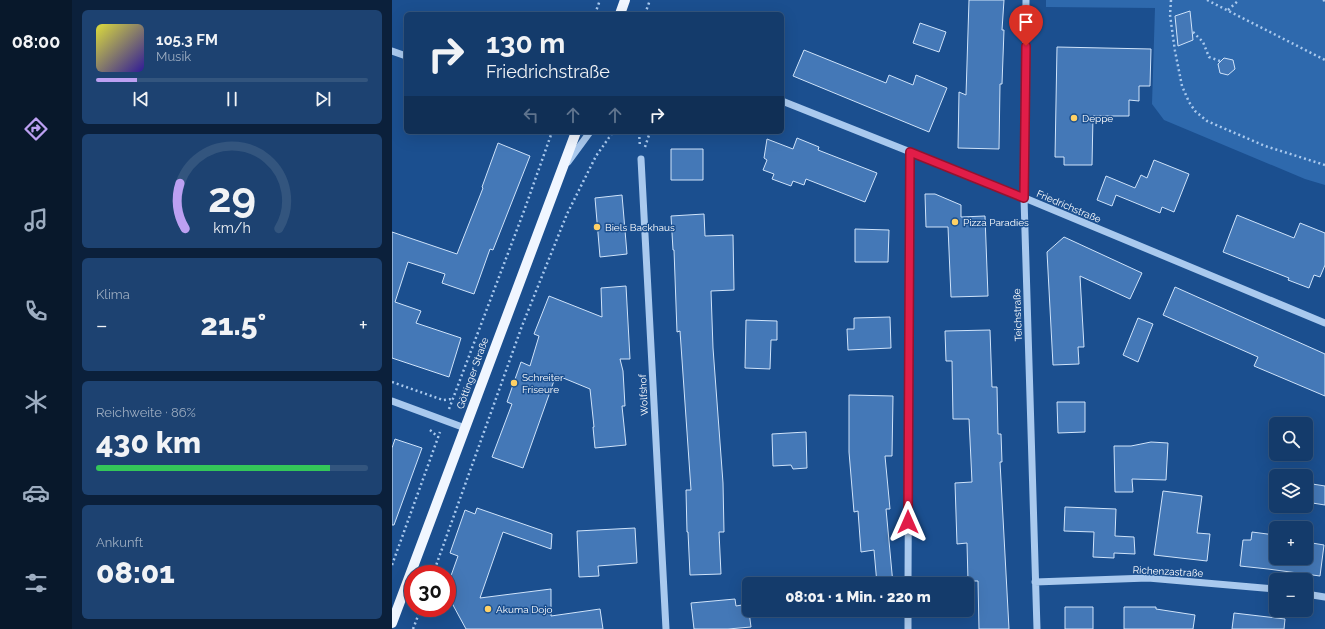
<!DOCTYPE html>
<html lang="de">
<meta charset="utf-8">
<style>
body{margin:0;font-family:Raleway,sans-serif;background:#1d4271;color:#f1f3f6;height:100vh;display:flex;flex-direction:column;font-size:15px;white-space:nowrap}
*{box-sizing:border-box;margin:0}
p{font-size:13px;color:#9dadc1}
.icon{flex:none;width:22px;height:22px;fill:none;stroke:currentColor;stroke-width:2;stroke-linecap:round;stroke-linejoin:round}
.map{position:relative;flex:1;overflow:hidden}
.details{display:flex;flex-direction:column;gap:10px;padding:10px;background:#0b203b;width:320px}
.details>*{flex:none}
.top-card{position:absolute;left:12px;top:12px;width:380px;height:122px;border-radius:6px;box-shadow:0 4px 16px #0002,0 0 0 1px #33557e;background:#143b6b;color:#f1f3f6;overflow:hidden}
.buttons{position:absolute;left:877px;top:417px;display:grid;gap:8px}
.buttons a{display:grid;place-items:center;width:44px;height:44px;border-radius:6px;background:#143b6b;box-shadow:0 4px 16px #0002,0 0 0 1px #33557e;font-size:20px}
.speed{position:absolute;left:12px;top:565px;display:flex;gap:8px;font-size:20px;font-weight:700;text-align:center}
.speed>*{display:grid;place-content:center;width:52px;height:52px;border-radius:50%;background:#143b6b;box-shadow:0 4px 16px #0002,0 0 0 1px #33557e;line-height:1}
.speed .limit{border:6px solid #d22;background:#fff;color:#111}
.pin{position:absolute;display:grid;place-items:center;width:34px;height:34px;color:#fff;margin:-41px -17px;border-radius:50% 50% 50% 0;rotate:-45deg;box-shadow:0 0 4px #0007}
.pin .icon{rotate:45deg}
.me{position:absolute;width:44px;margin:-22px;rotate:0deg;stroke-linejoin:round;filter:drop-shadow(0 0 3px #0008)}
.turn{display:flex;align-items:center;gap:14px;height:84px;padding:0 16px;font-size:18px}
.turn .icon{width:52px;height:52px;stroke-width:2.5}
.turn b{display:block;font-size:28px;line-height:34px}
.lanes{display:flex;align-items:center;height:38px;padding:0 16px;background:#0003;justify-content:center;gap:20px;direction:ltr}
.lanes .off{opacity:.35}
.big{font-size:30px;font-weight:800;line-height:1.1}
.details .widget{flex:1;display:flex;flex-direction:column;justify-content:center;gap:6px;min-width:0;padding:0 14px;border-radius:6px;background:#1d4271}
.details .dial{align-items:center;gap:0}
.dial svg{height:104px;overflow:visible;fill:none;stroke:#33557e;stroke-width:7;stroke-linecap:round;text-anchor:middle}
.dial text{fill:#f1f3f6;stroke:none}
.song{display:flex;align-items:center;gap:12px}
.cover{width:48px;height:48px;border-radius:6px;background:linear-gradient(135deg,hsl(60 70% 55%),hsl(250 70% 35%))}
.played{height:4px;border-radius:2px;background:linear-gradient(90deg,#bca0f2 15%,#33557e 15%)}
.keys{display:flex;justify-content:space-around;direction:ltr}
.heat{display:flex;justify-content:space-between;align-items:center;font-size:22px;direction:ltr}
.charge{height:6px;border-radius:3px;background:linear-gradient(90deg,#34c759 86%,#33557e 0)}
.trip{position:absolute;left:350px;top:577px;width:232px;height:40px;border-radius:6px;background:#143b6b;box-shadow:0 4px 16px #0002,0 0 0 1px #33557e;font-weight:800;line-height:40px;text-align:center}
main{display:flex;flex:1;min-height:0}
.menu{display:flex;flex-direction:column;width:72px;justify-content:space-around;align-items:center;background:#08182b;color:#9dadc1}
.menu .icon{width:28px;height:28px}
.menu .active{color:#bca0f2}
.menu b{font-size:18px;color:#f1f3f6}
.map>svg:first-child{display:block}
.green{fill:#2e69ad}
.building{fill:#4478b7;stroke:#cfe3fa}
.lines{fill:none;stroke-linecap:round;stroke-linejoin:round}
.path{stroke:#a9c9ee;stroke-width:2.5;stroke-dasharray:2 3;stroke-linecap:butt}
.minor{stroke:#a9c9ee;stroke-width:7}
.major{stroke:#f0f6ff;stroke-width:10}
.route-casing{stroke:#92132f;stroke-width:10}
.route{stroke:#e11d48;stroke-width:7}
.poi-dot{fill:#ffd166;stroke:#1b4f8f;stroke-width:1.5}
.labels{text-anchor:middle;stroke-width:3;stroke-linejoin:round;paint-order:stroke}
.poi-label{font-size:10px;fill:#fff;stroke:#1b4f8f;text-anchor:start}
.street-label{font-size:10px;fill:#fff;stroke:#1b4f8f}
</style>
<main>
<nav class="menu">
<b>08:00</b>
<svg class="icon active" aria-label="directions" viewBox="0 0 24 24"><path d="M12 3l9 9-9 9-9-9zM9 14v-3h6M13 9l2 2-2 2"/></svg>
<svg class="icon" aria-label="music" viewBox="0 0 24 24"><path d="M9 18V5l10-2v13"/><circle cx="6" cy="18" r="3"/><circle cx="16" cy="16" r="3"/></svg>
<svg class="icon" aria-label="phone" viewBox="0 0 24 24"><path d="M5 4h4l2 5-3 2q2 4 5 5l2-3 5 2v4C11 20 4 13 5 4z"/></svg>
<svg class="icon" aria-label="climate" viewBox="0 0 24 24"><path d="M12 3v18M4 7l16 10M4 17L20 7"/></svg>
<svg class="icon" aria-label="car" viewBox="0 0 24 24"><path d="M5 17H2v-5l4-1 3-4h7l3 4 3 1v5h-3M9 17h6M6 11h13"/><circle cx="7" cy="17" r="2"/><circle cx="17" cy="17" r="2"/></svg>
<svg class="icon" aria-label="filters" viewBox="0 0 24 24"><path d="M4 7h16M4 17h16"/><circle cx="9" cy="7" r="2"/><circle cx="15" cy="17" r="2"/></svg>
</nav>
<section class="details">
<div class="widget">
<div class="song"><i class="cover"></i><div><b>105.3 FM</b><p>Musik</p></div></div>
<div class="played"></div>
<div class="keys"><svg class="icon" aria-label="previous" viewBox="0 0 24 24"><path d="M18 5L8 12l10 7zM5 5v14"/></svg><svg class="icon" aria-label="pause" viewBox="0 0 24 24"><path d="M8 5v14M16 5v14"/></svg><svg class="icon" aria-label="next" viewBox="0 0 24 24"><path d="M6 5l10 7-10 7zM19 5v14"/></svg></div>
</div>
<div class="widget dial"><svg viewBox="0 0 100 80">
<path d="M14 69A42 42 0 1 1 86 69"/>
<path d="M14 69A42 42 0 0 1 10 34" stroke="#bca0f2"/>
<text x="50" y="56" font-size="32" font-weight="700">29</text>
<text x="50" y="72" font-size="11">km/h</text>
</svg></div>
<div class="widget"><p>Klima</p>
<div class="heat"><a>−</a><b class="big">21.5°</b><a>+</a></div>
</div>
<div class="widget"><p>Reichweite · 86%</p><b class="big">430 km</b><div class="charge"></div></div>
<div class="widget"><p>Ankunft</p><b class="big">08:01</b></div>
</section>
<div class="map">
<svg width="933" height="629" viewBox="0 0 933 629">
<rect width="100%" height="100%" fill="#1b4f8f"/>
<path class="green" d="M 654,0 L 933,0 L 933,185 L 913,179 L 772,120 L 760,104 L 763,8 L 654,7 Z"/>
<path class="building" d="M 577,0 L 612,0 L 610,30 L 612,30 L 610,84 L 608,84 L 607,149 L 566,148 L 567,92 L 574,95 Z
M 798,11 L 801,40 L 786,46 L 783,16 Z
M 528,23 L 554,32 L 547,52 L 521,43 Z
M 665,47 L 759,49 L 758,86 L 747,86 L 747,101 L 737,100 L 737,116 L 701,116 L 700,165 L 672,165 L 672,157 L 663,157 Z
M 412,50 L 494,83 L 497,75 L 521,85 L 524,75 L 555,88 L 537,132 L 401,76 Z
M 832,58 L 841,60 L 843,69 L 836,75 L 828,73 L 826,64 Z
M 405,138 L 427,147 L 426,150 L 485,173 L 473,202 L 414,179 L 412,185 L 401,181 L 399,186 L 380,179 L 382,174 L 371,170 L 375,160 L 372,158 L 375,139 L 401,149 Z
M 106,143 L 138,156 L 101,250 L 98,249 L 82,294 L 50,283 L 53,274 L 16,262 L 3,302 L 29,311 L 24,323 L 69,338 L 57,377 L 0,358 L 0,232 L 65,254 L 91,188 L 90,187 Z
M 279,149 L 311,149 L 311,180 L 279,180 Z
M 762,160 L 797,174 L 782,212 L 770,207 L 768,213 L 724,195 L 720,206 L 705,200 L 714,176 L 743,188 L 749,175 L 755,178 Z
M 533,194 L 543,194 L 569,205 L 569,217 L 593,216 L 596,296 L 559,297 L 556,227 L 534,227 Z
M 230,195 L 235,254 L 208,257 L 203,198 Z
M 312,214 L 313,236 L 341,235 L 342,290 L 319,291 L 321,348 L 331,483 L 332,532 L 327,532 L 329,574 L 298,575 L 296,532 L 295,532 L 294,490 L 299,490 L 288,331 L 285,332 L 282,250 L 281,250 L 279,216 Z
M 845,215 L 902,238 L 908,223 L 933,233 L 933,265 L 928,277 L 922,275 L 917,288 L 896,280 L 897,278 L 831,252 Z
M 463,229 L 497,230 L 496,262 L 463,262 Z
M 672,237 L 750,273 L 738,299 L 688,276 L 692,347 L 686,347 L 687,364 L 661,365 L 655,252 Z
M 234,286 L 238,359 L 228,359 L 231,371 L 233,406 L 230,406 L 234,445 L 203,448 L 201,427 L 202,427 L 198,389 L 164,375 L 131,468 L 100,457 L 120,404 L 115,402 L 129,362 L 138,366 L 147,336 L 142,334 L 157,296 L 210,317 L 209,288 Z
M 783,287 L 933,354 L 933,396 L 862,366 L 866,357 L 771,315 Z
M 498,317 L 499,348 L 456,350 L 455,329 L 462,329 L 462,318 Z
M 746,318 L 761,324 L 746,362 L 731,355 Z
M 354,320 L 385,321 L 385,340 L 379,340 L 378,369 L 353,368 Z
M 598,330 L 600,387 L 605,387 L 606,434 L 609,434 L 610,462 L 608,462 L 617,629 L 587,629 L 586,581 L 576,581 L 575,543 L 565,544 L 563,483 L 580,482 L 577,419 L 561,419 L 560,361 L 554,361 L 553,331 Z
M 457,395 L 501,396 L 500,456 L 493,456 L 498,509 L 494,509 L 501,584 L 485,584 L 482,550 L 469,552 L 466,511 L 462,512 L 457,452 Z
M 665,402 L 693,402 L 693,432 L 666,433 Z
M 414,432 L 415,468 L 401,469 L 399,465 L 381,466 L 380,434 Z
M 3,439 L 30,448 L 2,525 L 0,525 L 0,448 Z
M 759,442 L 776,443 L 774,480 L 740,479 L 741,492 L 723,492 L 722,446 L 739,446 Z
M 914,483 L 933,486 L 933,505 L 914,502 Z
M 771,491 L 810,496 L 805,533 L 818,534 L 815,561 L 762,555 Z
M 673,507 L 724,509 L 723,536 L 742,537 L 743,554 L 722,553 L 722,558 L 701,557 L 702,532 L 672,531 Z
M 85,508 L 160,534 L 159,549 L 111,532 L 88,598 L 159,589 L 159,616 L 208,609 L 211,629 L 74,629 L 55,594 L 55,587 L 66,556 L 58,553 L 73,510 L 83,514 Z
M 243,528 L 245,563 L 206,566 L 207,576 L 187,577 L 185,531 Z
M 860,532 L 883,535 L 881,558 L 914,558 L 914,542 L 932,545 L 928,576 L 876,569 L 848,566 L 851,540 L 859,540 Z
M 343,599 L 344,606 L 356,604 L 359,627 L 336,629 L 302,629 L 299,603 Z
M 673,607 L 701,607 L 701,629 L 673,629 Z
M 732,607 L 764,607 L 764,609 L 803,615 L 801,629 L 732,629 Z
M 842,613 L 893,619 L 892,629 L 840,629 Z"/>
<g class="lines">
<path class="path" d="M 779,0 L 778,15 L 783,51 L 790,86 L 797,102 L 803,111 L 815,121 L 873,146 L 933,165
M 815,0 L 933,60
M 931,0 L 933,1
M 836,10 L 847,0
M 203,14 L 208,0
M 253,14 L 258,0
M 801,32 L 811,42 L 817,57 L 828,61
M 247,132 L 248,147
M 253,147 L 258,132
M 0,382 L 51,400 L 60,399
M 57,409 L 132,211 L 160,132
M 38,430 L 46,437
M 0,565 L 48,432
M 41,574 L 130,326 L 175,214 L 204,156 L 221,132
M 21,629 L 29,608"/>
<path class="minor" d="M 634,0 L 632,198 L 645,629
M 0,51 L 14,56
M 390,101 L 599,184 L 933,323
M 249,159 L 274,629
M 176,162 L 198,132
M 0,401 L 73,428
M 643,582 L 756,578 L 884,589
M 516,584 L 518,152
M 914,594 L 933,597
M 516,629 L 516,610"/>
<path class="major" d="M 228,14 L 233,0
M 0,623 L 184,132"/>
</g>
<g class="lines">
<g class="route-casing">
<path id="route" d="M 516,522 L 518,152 L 632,198 L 634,46"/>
</g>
<use href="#route" class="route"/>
</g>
<g class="poi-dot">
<circle cx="682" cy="118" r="4"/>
<circle cx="563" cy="222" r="4"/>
<circle cx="205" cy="227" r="4"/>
<circle cx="122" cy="383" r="4"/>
<circle cx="96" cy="609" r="4"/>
</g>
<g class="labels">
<g class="poi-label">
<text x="690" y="122">Deppe</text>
<text x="571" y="226">Pizza Paradies</text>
<text x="213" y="231">Biels Backhaus</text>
<text x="130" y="381">Schreiter<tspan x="130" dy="12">Friseure</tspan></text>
<text x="104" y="613">Akuma Dojo</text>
</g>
<g class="street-label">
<text transform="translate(677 206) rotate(23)" y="4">Friedrichstraße</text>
<text transform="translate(625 315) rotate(-92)" y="4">Teichstraße</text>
<text transform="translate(80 373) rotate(-70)" y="4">Göttinger Straße</text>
<text transform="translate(251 395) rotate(-93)" y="4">Wolfshof</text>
<text transform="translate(776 571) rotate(3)" y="4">Richenzastraße</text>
</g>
</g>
</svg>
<div class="buttons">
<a><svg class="icon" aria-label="search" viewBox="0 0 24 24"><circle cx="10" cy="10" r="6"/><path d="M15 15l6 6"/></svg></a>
<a><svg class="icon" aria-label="layers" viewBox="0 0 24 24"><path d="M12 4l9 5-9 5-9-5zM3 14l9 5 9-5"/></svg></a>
<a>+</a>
<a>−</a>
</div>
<div class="speed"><div class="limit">30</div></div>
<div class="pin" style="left:634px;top:46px;background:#d93025"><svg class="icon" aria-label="arrive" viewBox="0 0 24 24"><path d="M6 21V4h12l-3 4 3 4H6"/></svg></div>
<svg class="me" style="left:516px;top:522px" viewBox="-20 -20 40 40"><path d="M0-17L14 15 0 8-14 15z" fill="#e11d48" stroke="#fff" stroke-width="4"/></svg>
<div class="trip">08:01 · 1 Min. · 220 m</div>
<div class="top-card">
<div class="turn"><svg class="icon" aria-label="right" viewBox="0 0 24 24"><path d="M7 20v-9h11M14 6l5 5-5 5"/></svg><div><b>130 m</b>Friedrichstraße</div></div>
<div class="lanes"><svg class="icon off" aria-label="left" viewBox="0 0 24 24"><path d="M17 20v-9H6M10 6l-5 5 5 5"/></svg><svg class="icon off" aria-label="ahead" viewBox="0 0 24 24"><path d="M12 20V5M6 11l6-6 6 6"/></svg><svg class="icon off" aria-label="ahead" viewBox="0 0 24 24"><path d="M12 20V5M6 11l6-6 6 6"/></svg><svg class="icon" aria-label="right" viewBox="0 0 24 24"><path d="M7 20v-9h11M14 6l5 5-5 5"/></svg></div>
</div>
</div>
</main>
